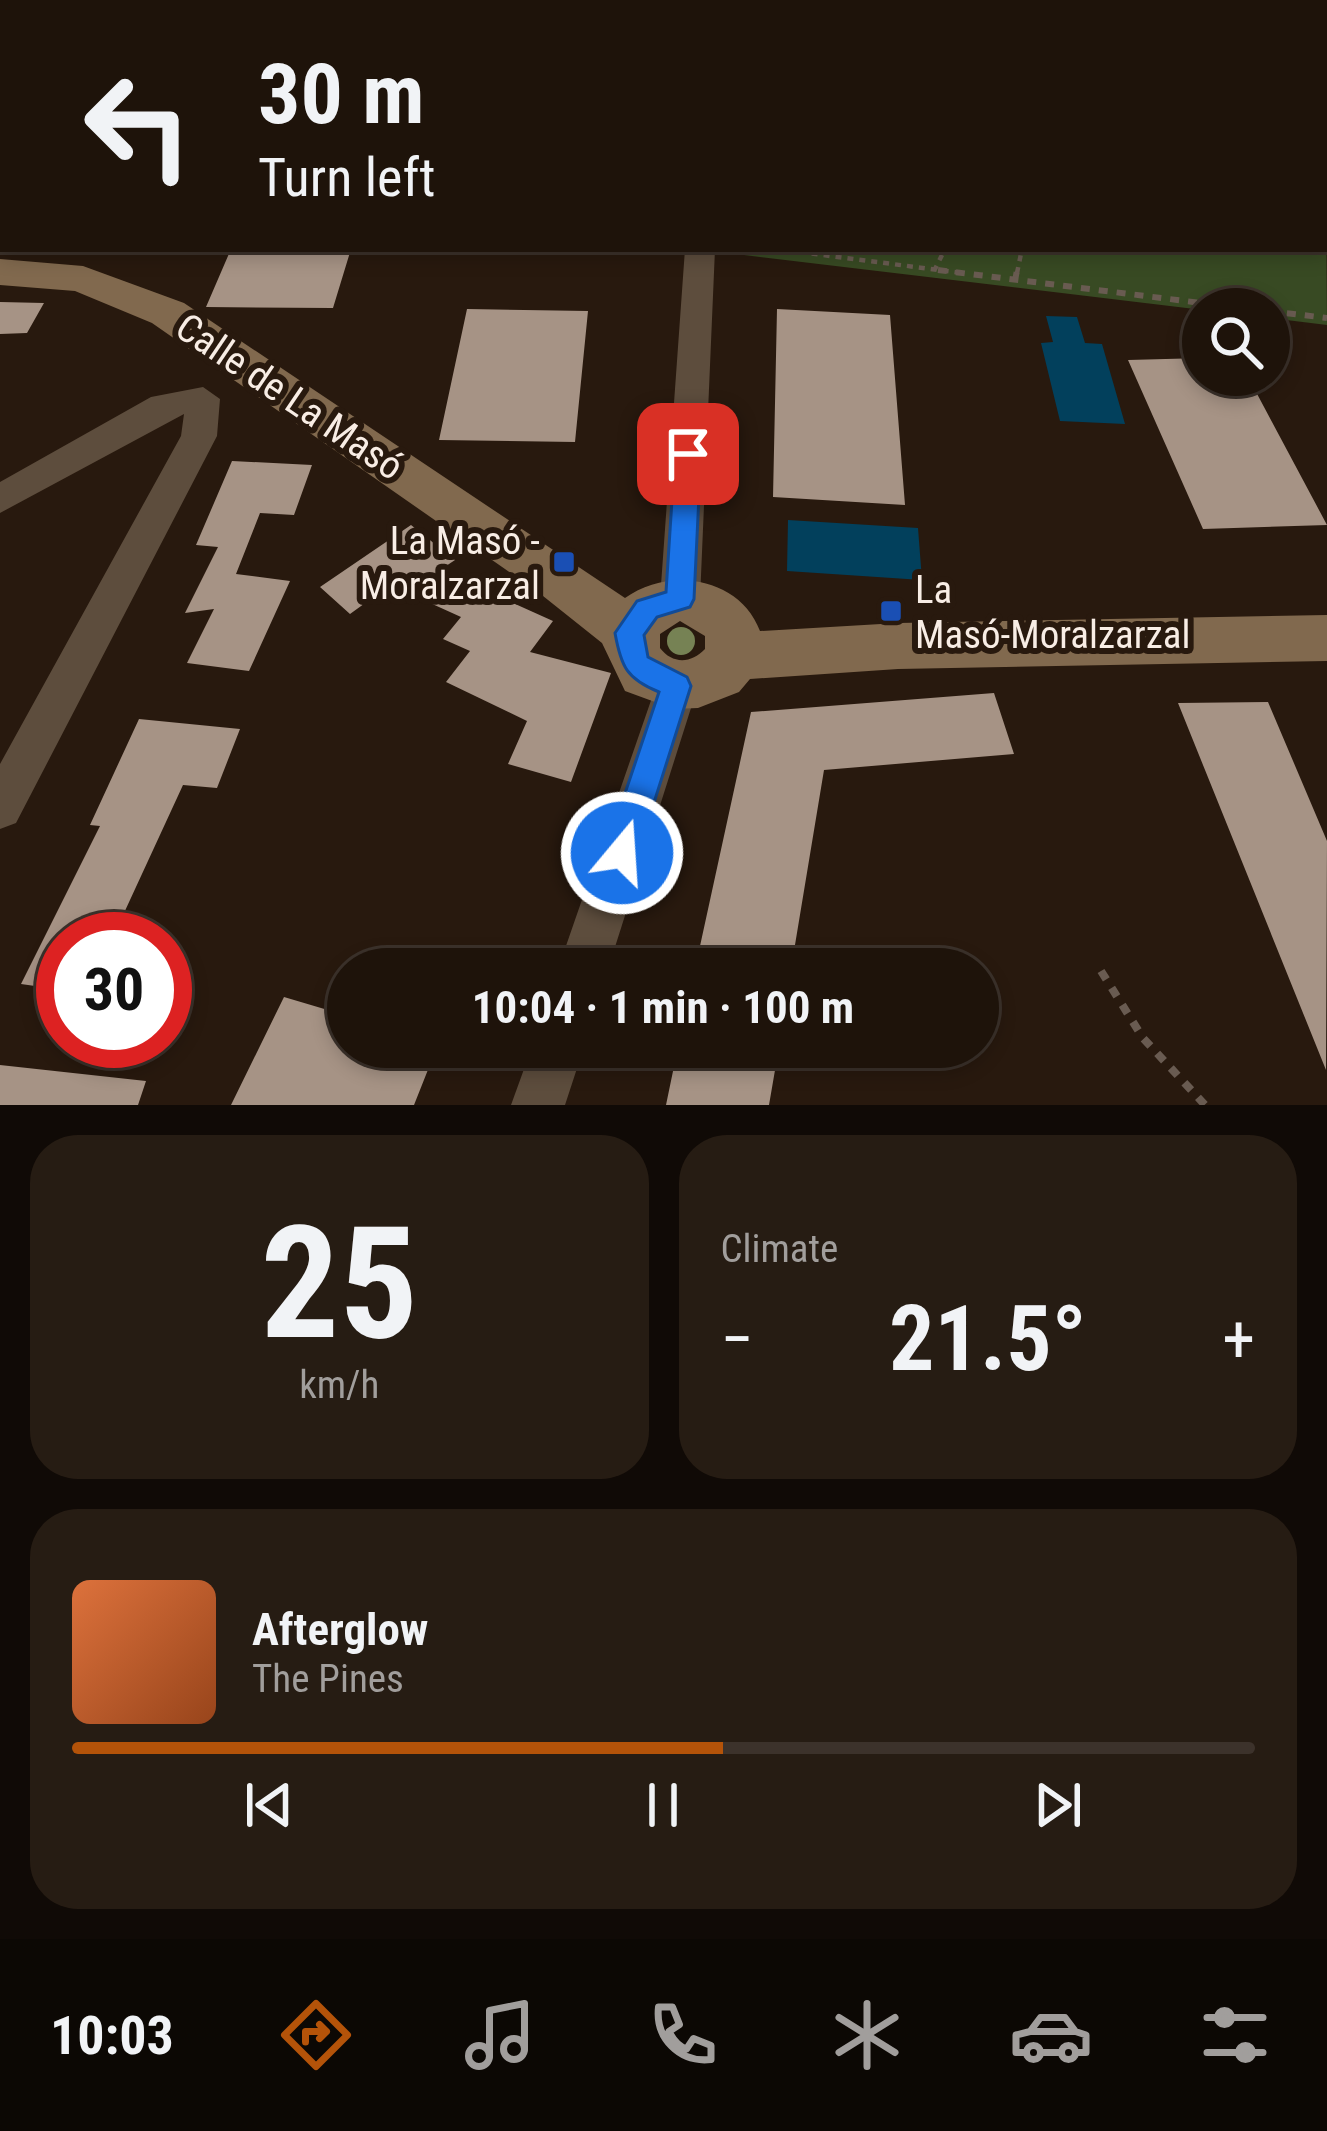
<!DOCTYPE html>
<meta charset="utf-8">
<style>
body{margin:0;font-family:"Roboto Condensed",sans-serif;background:#261c13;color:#f1f3f6;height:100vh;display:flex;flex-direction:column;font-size:45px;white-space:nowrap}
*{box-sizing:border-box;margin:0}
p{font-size:39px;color:#a19e9c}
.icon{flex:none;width:66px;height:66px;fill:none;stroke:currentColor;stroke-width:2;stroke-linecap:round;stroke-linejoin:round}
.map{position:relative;height:1105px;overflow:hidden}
.details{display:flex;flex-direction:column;gap:30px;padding:30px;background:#100a06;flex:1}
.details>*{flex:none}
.guide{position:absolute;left:0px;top:0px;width:1329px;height:252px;box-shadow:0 6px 18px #0003,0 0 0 3px #3c322b;background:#1e130a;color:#f1f3f6;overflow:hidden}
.buttons{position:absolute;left:1182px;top:288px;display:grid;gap:24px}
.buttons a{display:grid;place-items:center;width:108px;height:108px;border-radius:50%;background:#1e130a;box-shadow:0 6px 18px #0003,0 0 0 3px #3c322b;font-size:60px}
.speed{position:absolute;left:36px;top:912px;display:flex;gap:24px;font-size:60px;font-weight:700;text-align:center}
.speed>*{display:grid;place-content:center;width:156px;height:156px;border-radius:50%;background:#1e130a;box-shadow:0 6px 18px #0003,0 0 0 3px #3c322b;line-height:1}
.speed .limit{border:18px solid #d22;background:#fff;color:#111}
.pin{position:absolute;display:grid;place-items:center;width:102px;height:102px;color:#fff;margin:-51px;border-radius:24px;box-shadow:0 6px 18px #0006}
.me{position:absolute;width:132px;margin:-66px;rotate:18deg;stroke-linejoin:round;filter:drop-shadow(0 0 9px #0008)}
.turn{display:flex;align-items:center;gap:42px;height:252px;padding:0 60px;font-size:54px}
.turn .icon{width:156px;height:156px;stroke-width:2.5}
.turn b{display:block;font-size:84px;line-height:102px}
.big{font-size:90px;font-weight:700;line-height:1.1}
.details .tile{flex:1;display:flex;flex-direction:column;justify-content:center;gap:18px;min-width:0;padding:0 42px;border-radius:48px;background:#261c13}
.details .dial{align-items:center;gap:0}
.dial b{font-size:156px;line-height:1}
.song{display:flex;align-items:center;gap:36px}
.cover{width:144px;height:144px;border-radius:18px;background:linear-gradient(135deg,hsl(20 70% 55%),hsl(20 70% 35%))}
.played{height:12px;border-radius:6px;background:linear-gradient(90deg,#b45309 55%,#3c322b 55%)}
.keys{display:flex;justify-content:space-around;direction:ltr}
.heat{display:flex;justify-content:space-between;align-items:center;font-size:66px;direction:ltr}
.details .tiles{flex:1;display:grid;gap:30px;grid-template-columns:1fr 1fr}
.tile:last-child{grid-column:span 2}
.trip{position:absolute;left:327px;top:948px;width:672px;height:120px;border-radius:60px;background:#1e130a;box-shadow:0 6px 18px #0003,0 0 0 3px #3c322b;font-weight:700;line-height:120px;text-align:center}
.tabs{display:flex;height:192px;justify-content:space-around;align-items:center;background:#0c0804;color:#a19e9c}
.tabs .icon{width:84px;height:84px}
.tabs .selected{color:#b45309}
.tabs b{font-size:54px;color:#f1f3f6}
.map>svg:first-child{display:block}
.green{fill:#384a23}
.water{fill:#02405c}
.building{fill:#a69385}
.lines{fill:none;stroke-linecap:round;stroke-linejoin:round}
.path-far2{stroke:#695b51;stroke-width:4.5;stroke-dasharray:6 6;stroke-linecap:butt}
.path-far1{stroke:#695b51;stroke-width:6;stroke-dasharray:9 9;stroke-linecap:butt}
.path{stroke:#695b51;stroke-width:8;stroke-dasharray:10 10;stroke-linecap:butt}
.lane{fill:#5d4d3d;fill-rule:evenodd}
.street{fill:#5d4d3d;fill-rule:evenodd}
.secondary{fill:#81694e;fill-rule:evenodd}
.tree{fill:#768254}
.route{fill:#1a73e8;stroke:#114b97;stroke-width:3}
.transit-dot{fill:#1a4fb4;stroke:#28190e;stroke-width:4.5}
.labels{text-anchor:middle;stroke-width:12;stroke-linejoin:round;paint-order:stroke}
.street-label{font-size:39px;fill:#f8ede5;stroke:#28190e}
.poi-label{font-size:39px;fill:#f8ede5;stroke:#28190e;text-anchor:end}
</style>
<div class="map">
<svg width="1327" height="1105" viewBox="0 0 1327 1105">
<rect width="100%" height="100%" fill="#28190e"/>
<path class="green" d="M 1326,175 L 1327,325 L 1269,318 L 1269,309 L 1203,310 L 744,255 L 743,249 L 1326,249 Z"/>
<path class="water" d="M 1046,316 L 1077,317 L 1085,343 L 1102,344 L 1125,424 L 1060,421 L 1041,343 L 1053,342 Z
M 788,520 L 918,528 L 922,580 L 787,571 Z"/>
<path class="building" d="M 231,249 L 351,249 L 333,308 L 206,307 Z
M 0,302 L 44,303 L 27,333 L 0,334 Z
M 467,309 L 588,311 L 575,442 L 439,440 Z
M 777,309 L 890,315 L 905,505 L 773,497 Z
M 1203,358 L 1203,375 L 1247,375 L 1327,525 L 1203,529 L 1128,360 Z
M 232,461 L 312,465 L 294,515 L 260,513 L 236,574 L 290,581 L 249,671 L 187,663 L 214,609 L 185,613 L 218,547 L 196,545 Z
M 411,525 L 455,560 L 440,570 L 553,621 L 530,652 L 611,673 L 571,782 L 508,764 L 527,721 L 446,682 L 470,651 L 443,639 L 461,617 L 408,593 L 399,599 L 386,588 L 350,614 L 320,587 Z
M 994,693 L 1014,754 L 824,770 L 791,969 L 695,969 L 751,712 Z
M 1268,702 L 1327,841 L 1326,1070 L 1178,703 Z
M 139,719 L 240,729 L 217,788 L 183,785 L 112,939 L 63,939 L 63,990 L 21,984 L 100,826 L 90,825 Z
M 284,997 L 348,1016 L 348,1047 L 437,1047 L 414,1105 L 231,1105 Z
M 678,1047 L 779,1047 L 769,1105 L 666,1105 Z
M 0,1065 L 146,1081 L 138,1105 L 0,1105 Z"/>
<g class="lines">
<path class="path-far2" d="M 776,249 L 962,273
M 934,271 L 945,249
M 1017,273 L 1022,249"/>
<path class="path-far1" d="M 938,270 L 1249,309
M 1015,281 L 1017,270
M 1269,311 L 1327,318"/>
<path class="path" d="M 1101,971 L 1143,1038 L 1205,1105"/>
<path class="lane" d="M 51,0 L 62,0 L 64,3 L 53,3 Z
M 262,0 L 273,0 L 275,3 L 264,3 Z
M 504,0 L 514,0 L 516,3 L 506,3 Z
M 705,0 L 730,0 L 734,3 L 704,3 Z
M 1013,0 L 1061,0 L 1065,3 L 1017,3 Z
M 1326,158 L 1327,158 L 1327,166 L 1326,166 Z"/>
<path class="street" d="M 420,0 L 457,0 L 418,3 Z
M 698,0 L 722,0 L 697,3 Z
M 1278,0 L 1302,0 L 1303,3 L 1279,3 Z
M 3,95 L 3,111 L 0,112 L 0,96 Z
M 1326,95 L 1327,95 L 1327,113 L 1326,113 Z
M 685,249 L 715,249 L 700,599 L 694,610 L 680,615 L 666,610 L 660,599 Z
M 203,387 L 220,399 L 217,436 L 16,823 L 0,829 L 0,764 L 181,436 L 184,414 L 0,513 L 0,482 L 151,397 Z
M 677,668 L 692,673 L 698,686 L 608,969 L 558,969 L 656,686 L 662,673 Z
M 532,1047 L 584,1047 L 565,1105 L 511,1105 Z"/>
<path class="secondary" d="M 0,259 L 83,266 L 184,303 L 625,598 C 669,566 740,577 760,631 L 898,623 L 1327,615 L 1327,661 L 898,669 L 750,679 L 739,692 L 698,708 L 674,709 L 625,691 L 602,643 L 538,592 L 152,323 L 75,291 L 0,285 ZM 680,621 L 705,636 L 705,649 C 691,664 672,664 660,648 L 660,634 Z"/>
</g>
<circle class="tree" cx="681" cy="641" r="14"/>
<path class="route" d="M 688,445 L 701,454 L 694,599 L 690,607 L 657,617 L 644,635 L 648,657 L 687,677 L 691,686 L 638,853 L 634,864 L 622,868 L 610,864 L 605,853 L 659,692 C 627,679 621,667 615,633 L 637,601 L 666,592 L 675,454 Z"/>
<g class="transit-dot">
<rect x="552" y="550" width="24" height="24" rx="6"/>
<rect x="879" y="599" width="24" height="24" rx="6"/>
</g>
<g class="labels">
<g class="street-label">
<text transform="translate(290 396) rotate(34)" y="14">Calle de La Masó</text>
</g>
<g class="poi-label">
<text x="540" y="554">La Masó -<tspan x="540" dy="45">Moralzarzal</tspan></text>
<text x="915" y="603" text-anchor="start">La<tspan x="915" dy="45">Masó-Moralzarzal</tspan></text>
</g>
</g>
</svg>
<div class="buttons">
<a><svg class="icon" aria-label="search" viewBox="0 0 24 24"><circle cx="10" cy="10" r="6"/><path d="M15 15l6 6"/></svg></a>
</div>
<div class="speed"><div class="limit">30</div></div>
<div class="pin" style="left:688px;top:454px;background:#d93025"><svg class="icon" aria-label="arrive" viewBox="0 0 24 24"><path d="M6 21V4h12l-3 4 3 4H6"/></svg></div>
<svg class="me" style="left:622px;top:853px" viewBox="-20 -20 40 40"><circle r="17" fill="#1a73e8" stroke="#fff" stroke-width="3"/><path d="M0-11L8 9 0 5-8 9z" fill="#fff"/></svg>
<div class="trip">10:04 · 1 min · 100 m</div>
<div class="guide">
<div class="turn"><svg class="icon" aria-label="left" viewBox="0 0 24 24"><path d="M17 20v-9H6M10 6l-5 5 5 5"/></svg><div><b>30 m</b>Turn left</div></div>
</div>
</div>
<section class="details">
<div class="tiles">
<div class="tile dial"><b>25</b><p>km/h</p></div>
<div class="tile"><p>Climate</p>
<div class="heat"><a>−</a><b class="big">21.5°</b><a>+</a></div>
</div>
<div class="tile">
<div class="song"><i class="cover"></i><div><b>Afterglow</b><p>The Pines</p></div></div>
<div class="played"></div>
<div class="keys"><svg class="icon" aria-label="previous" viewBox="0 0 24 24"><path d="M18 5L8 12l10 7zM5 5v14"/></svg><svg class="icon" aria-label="pause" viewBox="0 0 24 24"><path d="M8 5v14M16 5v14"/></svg><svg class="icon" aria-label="next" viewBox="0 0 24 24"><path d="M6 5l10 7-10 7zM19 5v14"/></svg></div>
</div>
</div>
</section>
<nav class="tabs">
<b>10:03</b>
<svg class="icon selected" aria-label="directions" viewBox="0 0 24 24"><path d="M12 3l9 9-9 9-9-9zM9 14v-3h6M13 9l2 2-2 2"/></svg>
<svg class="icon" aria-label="music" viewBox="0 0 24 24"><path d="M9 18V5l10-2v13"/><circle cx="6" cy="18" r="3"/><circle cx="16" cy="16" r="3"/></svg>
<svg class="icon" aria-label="phone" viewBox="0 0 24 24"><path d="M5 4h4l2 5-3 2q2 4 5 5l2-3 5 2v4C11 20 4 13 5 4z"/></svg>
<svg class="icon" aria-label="climate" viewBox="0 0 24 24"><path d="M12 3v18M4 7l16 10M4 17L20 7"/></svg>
<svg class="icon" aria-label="car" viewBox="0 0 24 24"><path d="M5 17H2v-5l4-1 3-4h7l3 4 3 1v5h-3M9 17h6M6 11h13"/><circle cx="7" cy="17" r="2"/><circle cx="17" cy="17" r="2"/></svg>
<svg class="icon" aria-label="filters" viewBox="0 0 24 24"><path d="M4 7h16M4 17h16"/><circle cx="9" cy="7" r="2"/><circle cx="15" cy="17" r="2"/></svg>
</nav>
